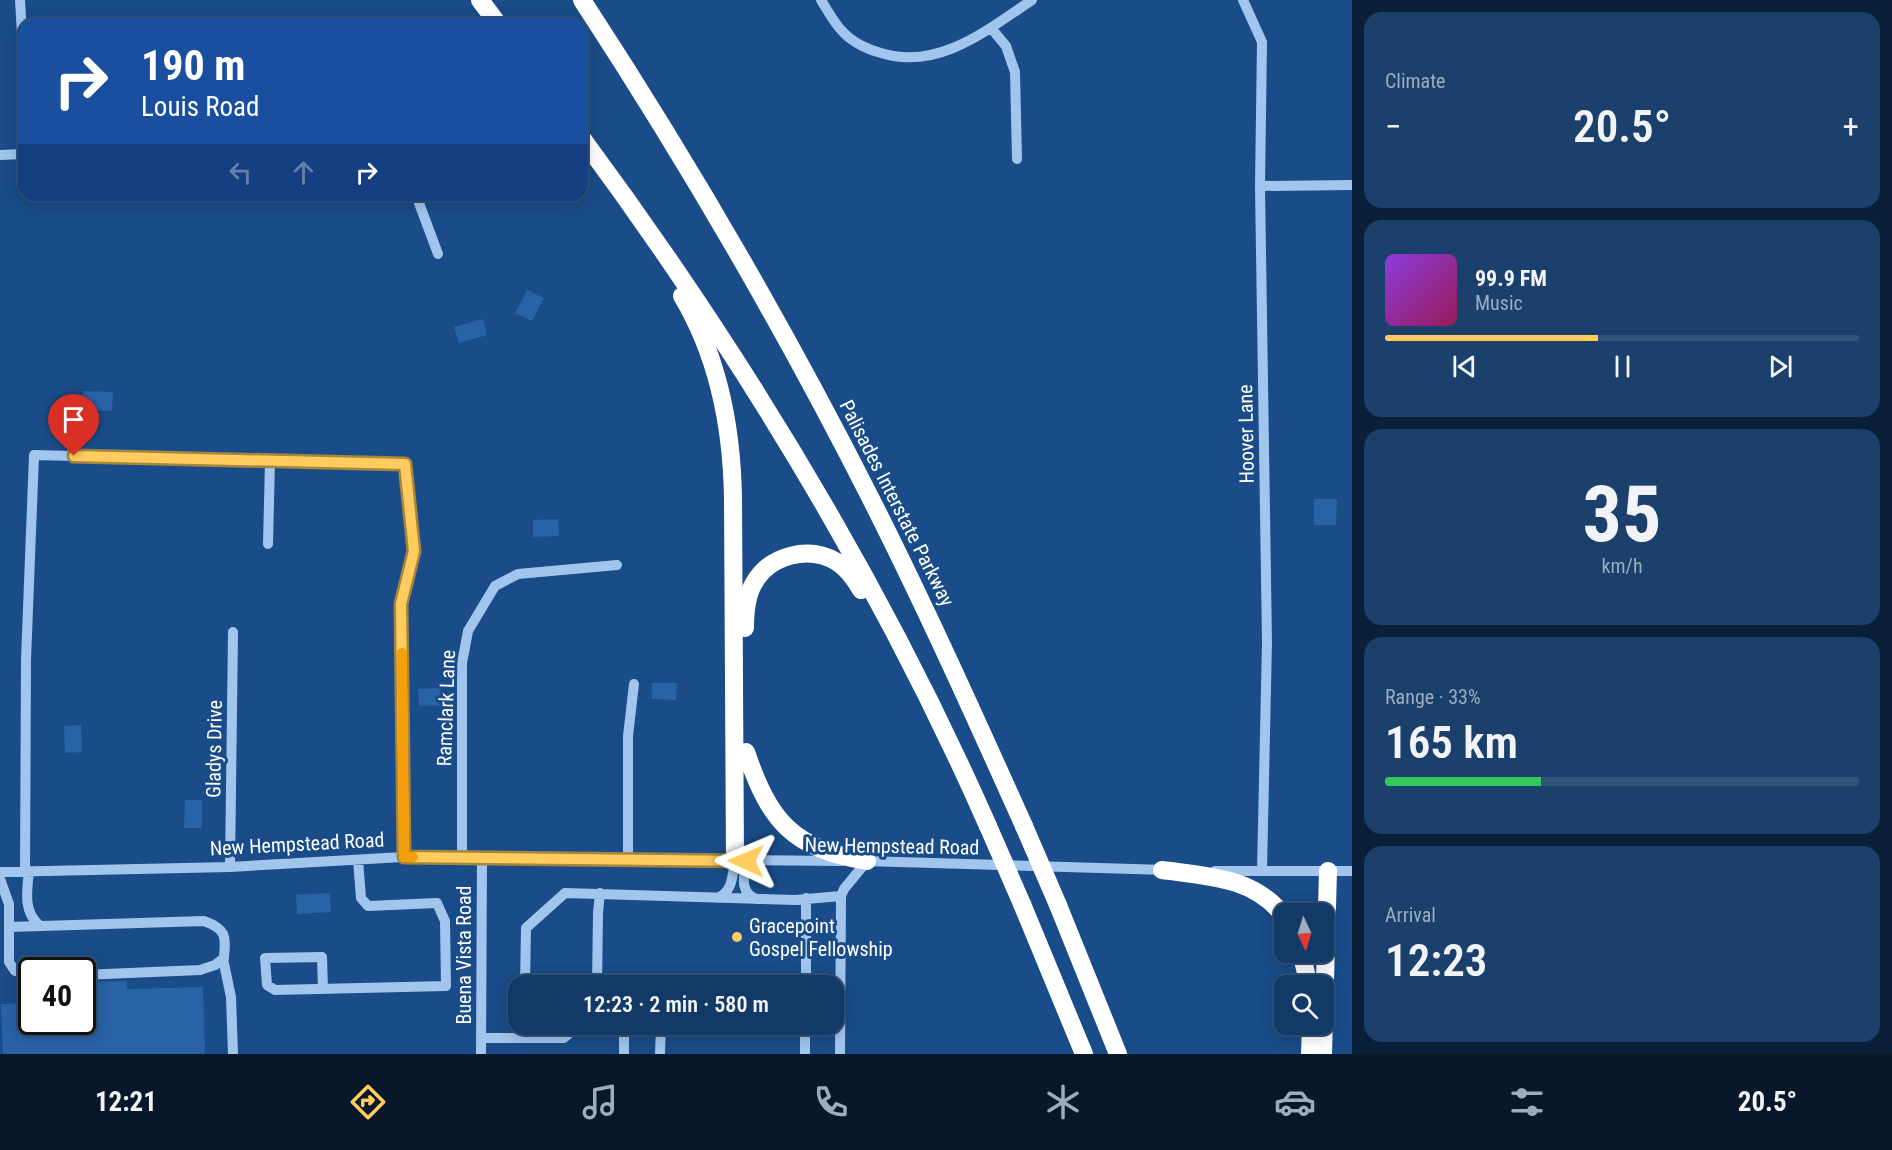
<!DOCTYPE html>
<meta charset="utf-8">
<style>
body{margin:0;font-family:"Roboto Condensed",sans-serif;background:#1c406c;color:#f1f3f6;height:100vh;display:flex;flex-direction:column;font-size:22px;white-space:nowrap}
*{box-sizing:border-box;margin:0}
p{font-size:20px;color:#9dacbf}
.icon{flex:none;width:33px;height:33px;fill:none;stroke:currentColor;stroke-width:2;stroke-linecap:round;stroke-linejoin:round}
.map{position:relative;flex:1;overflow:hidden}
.drawer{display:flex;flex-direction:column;gap:12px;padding:12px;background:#0a1f38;width:540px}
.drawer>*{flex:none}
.hud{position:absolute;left:18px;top:18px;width:570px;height:183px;border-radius:18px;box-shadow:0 3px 15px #0003,0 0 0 2px #32537a;background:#1a4fa0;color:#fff;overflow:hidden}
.needle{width:39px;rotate:176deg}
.controls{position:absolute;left:1274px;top:903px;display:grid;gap:12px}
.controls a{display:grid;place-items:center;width:60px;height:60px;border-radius:12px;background:#133966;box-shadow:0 3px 15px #0003,0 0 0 2px #32537a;font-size:30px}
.speed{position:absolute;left:18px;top:957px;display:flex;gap:12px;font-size:30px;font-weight:700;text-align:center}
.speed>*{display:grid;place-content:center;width:78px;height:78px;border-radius:50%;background:#133966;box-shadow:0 3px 15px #0003,0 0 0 2px #32537a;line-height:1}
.speed .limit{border:3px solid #111;border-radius:9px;background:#fff;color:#111}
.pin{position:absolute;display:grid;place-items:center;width:51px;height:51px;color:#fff;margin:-62px -26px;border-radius:50% 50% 50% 0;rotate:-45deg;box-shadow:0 0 6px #0007}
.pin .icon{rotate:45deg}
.me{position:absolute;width:66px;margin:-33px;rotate:271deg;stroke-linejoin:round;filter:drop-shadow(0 0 4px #0008)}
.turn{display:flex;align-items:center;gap:21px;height:126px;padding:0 24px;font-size:27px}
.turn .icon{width:78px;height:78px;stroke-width:2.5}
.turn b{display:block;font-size:42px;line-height:51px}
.lanes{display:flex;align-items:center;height:57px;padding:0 24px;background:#0003;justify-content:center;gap:30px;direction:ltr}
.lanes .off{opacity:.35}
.big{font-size:45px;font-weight:600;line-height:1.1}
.drawer .widget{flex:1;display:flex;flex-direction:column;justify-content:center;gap:9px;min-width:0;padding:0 21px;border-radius:18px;background:#1c406c}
.drawer .dial{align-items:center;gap:0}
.dial b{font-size:78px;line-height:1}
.song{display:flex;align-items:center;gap:18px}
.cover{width:72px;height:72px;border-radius:9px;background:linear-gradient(135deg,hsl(270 70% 55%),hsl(330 70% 35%))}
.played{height:6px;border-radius:3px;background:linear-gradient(90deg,#ffcc5d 45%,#32537a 45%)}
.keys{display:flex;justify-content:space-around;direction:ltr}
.heat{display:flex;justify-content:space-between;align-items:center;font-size:33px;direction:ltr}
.charge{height:9px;border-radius:4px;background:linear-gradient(90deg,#34c759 33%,#32537a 0)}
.trip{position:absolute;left:508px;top:975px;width:336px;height:60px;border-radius:18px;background:#133966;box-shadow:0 3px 15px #0003,0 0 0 2px #32537a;font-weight:600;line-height:60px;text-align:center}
.tabs{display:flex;height:96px;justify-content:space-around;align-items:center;background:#081729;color:#9dacbf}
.tabs .icon{width:42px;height:42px}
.tabs .active{color:#ffcc5d}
.tabs b{font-size:27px;color:#f1f3f6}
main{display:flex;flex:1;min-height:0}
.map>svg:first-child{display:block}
.building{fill:#2863a6}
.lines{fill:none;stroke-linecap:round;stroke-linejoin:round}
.minor{stroke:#a1c5ed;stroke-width:10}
.highway{stroke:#fff;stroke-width:18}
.highway-bridge{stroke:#fff;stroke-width:18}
.route-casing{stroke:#a6853c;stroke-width:15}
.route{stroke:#ffcc5d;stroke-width:10}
.slow{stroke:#f59e0b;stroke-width:10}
.poi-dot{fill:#ffcc5d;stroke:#194c88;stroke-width:2}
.labels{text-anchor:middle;stroke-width:6;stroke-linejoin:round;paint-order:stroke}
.street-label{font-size:20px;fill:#fff;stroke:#194c88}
.poi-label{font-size:20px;fill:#fff;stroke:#194c88;text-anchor:start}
</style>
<main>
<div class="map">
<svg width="1352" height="1054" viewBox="0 0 1352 1054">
<rect width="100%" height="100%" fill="#194c88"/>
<path class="building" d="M 527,290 L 544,298 L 532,321 L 515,313 Z
M 483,319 L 487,335 L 459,343 L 454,327 Z
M 83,391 L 113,392 L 112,411 L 82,410 Z
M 1314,499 L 1337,499 L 1336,525 L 1314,525 Z
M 558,519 L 559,536 L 533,537 L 533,520 Z
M 652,683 L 677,683 L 676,700 L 652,699 Z
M 441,688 L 442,705 L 419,706 L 418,689 Z
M 81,725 L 82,752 L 65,753 L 64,726 Z
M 185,800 L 202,800 L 202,828 L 184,828 Z
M 330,893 L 331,912 L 297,914 L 296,895 Z
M 127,981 L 127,989 L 203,987 L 205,1054 L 3,1054 L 1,1004 L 32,1003 L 32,1022 L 82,1022 L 82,982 Z"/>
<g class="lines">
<path class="minor" d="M 20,0 L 24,69
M 821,0 C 828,11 835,25 845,34 C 854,43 869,50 881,53 C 938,71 987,30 1032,0
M 1243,0 L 1262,42 L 1260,186 L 1267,642 L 1262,871
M 991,28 L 1006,46 L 1015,72 L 1017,159
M 0,155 L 24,154
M 1260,186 L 1352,185
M 416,195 L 438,254
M 268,544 L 270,461
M 462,857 L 462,663 L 468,631 L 495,586 L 518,574 L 617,565
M 628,859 L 628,736 L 634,684
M 746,861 C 744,876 739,893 757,899
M 864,861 L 1166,870
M 230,867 L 233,632
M 29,871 C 27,891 23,911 39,925
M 1215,871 L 1352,871
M 0,872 L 230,867 L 403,857 L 842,861
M 25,872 L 26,660 L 34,455 L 405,464 L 414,551 L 401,604 L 403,857
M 0,879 L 9,904 L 9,962 L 15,971 L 32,975
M 718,898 C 733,891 732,876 735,861
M 9,927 L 204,921 C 226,929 226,935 224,958 L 215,965 L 200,970 L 82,975
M 223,959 L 231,997 L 233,1054
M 525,986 L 526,928 L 565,893 L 795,900 L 841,896
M 597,986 L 598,913 L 600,893
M 806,986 L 806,898
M 323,989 L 322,957 L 265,958 L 267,985 L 275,990 L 446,986 L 445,921 L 437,903 L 368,906 L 361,898 L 358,860
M 481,1038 L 564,1038 L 580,1024
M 525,1038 L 525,1024
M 481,1054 L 482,857
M 624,1054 L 624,1024
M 660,1054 L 661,1024
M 805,1054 L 805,1024
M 840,1054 L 841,896 L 844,889 L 867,861"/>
<path class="highway" d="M 480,0 L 498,24
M 582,0 C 688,162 785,329 872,501 C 926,608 975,717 1024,826
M 582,138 C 741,353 880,581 988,826
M 682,296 C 719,358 732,428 733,499 L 735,861
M 745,628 C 745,613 746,596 754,583 C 770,555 809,545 837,562 C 848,569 855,579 861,590
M 746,752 C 770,822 792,848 867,861
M 1162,870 C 1207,876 1254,877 1284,916
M 1022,904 L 1084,1054
M 1058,905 L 1118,1054
M 1301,952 L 1309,986
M 1310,1054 L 1311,1024
M 1323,1054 L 1328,871"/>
<path class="highway-bridge" d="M 988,826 L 1022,904
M 1024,826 L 1058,905"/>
</g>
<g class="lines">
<g class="route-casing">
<path id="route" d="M 74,456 L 405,464 L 414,551 L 401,604 L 404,857 L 746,861"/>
</g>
<use href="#route" class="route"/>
<path class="slow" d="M 402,653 L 404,857 L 413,857"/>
</g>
<circle class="poi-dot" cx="737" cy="937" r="6"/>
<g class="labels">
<g class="street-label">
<text transform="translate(1246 434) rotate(-91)" y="7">Hoover Lane</text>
<text transform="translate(897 503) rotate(63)" y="7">Palisades Interstate Parkway</text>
<text transform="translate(446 708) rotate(-88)" y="7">Ramclark Lane</text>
<text transform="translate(214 749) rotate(-89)" y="7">Gladys Drive</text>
<text transform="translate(297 844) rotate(-3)" y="7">New Hempstead Road</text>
<text transform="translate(892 846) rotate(1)" y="7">New Hempstead Road</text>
<text transform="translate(464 955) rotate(-90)" y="7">Buena Vista Road</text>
</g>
<g class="poi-label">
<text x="749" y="933">Gracepoint<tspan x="749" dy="23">Gospel Fellowship</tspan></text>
</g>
</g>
</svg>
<div class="controls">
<a><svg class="needle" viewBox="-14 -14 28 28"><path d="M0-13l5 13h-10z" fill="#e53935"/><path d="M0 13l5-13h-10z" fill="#9dacbf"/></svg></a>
<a><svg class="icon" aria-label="search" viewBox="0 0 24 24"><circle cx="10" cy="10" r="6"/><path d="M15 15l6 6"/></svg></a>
</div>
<div class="speed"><div class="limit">40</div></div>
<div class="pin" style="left:74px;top:456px;background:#d93025"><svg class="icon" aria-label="arrive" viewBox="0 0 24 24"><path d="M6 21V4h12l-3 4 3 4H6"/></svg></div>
<svg class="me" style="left:746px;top:861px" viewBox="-20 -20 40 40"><path d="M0-17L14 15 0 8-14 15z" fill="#ffcc5d" stroke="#fff" stroke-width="4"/></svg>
<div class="trip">12:23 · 2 min · 580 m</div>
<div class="hud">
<div class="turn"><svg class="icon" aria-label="right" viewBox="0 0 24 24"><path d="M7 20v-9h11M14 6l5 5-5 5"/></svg><div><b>190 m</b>Louis Road</div></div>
<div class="lanes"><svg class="icon off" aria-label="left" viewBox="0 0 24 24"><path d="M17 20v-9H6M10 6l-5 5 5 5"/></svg><svg class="icon off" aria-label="ahead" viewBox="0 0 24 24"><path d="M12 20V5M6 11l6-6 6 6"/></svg><svg class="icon" aria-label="right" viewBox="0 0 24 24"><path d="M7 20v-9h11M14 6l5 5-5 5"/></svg></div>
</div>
</div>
<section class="drawer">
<div class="widget"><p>Climate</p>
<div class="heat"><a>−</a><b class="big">20.5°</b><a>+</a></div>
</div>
<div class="widget">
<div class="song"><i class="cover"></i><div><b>99.9 FM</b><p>Music</p></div></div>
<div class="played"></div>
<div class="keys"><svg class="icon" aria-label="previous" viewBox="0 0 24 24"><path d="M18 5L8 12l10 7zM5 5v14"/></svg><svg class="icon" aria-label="pause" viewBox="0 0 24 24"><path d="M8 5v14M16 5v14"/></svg><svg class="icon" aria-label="next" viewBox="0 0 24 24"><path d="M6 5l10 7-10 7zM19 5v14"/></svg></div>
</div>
<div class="widget dial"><b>35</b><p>km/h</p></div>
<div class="widget"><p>Range · 33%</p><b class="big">165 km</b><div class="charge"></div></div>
<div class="widget"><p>Arrival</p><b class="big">12:23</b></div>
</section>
</main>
<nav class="tabs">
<b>12:21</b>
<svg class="icon active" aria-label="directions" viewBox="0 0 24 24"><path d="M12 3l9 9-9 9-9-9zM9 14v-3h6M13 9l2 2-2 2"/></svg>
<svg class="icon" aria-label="music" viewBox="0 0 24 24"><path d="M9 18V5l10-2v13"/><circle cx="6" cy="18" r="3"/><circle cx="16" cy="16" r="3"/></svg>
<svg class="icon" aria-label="phone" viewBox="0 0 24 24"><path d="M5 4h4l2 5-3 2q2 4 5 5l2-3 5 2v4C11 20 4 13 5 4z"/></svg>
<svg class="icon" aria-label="climate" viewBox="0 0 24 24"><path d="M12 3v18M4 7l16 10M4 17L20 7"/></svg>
<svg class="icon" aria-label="car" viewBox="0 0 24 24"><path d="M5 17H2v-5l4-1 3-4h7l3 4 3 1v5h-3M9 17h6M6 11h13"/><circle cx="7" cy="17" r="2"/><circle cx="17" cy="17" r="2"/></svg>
<svg class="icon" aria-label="filters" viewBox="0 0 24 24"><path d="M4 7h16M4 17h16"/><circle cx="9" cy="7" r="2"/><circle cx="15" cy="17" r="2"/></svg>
<b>20.5°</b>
</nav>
